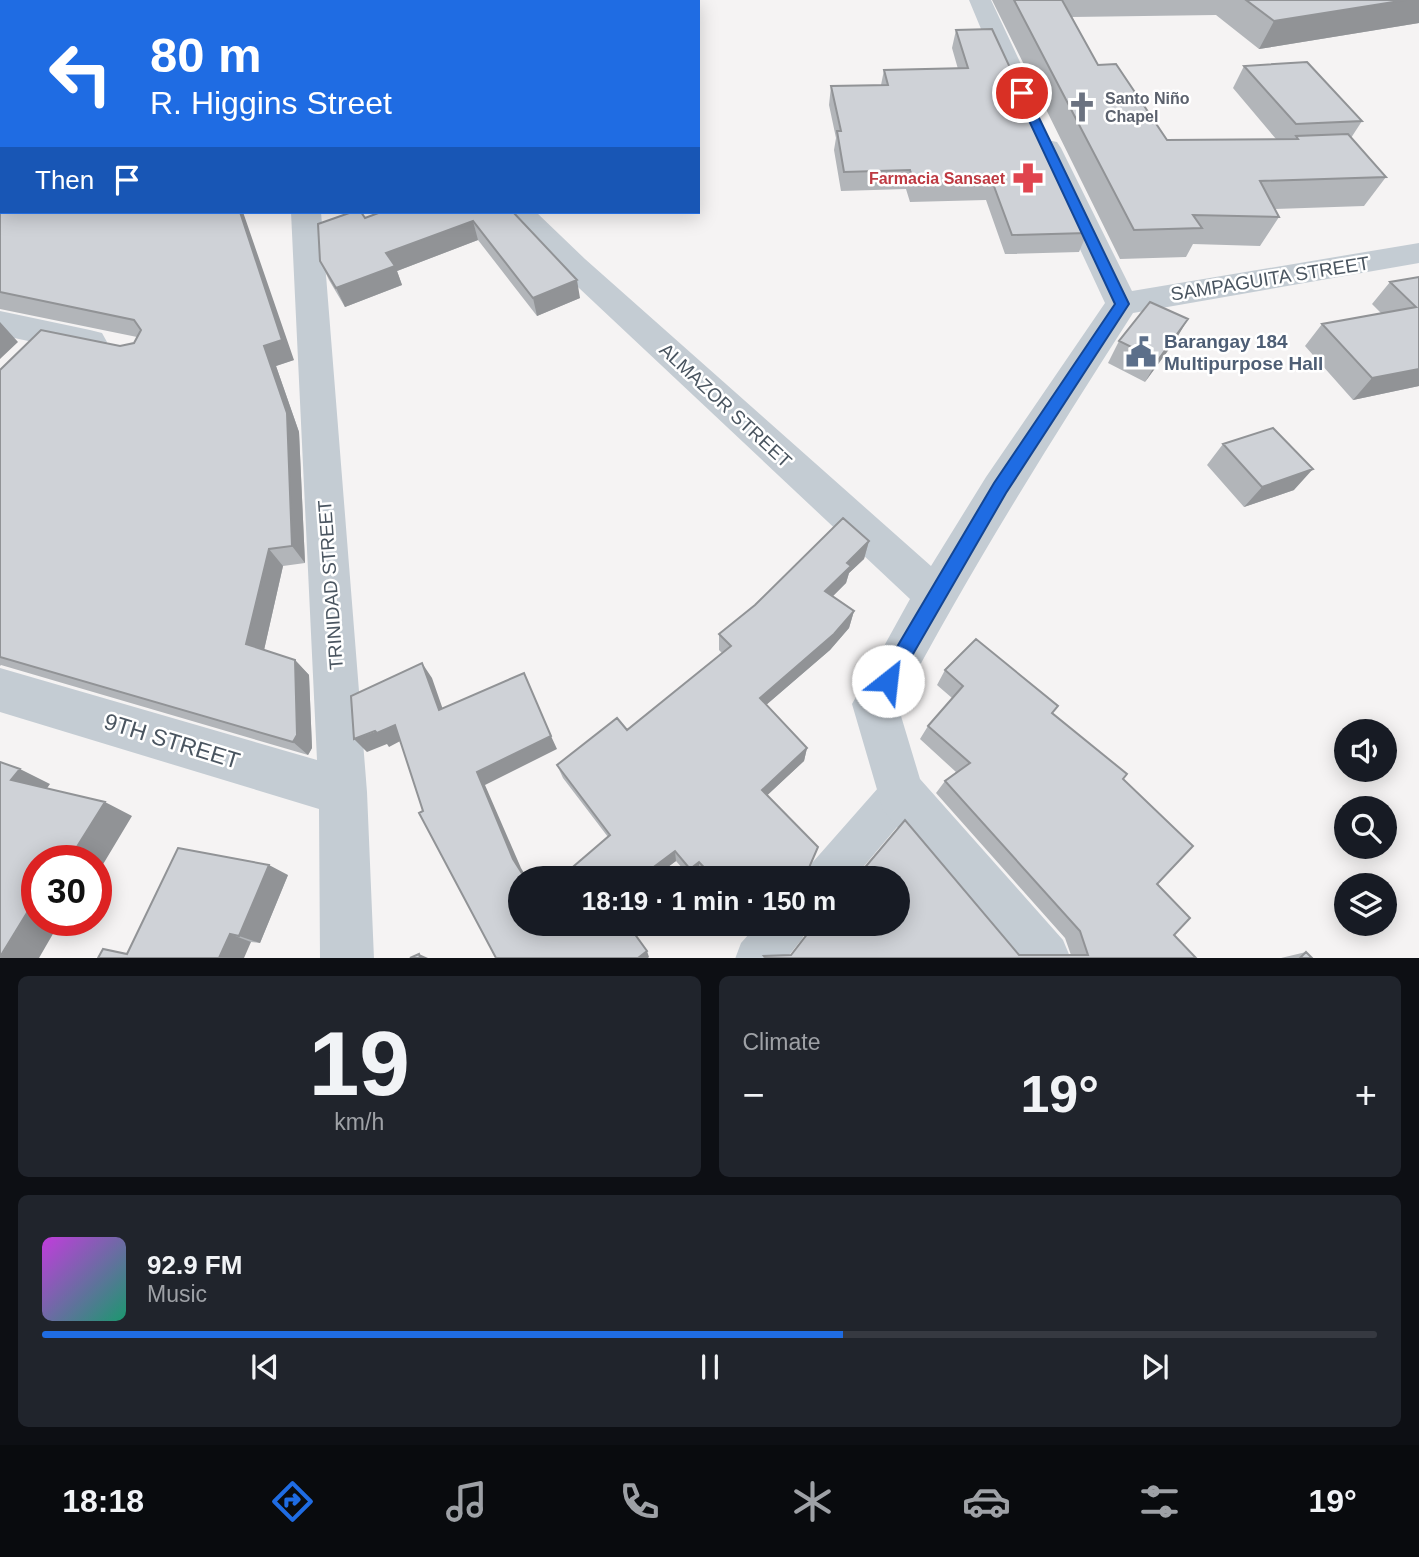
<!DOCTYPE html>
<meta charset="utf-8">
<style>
body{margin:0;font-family:Arial,sans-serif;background:#20242c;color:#f1f3f6;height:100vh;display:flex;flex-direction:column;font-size:26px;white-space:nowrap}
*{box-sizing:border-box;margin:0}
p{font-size:23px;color:#9ea1a6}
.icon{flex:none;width:38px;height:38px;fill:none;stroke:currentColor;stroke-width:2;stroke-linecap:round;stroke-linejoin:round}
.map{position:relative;height:958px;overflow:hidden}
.panel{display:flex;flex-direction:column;gap:18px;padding:18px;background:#0d0f14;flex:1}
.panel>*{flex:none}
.top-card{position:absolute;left:0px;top:0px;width:700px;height:214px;box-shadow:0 4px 18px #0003;background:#1f6ce3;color:#fff;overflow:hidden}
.fabs{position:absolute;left:1334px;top:719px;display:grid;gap:14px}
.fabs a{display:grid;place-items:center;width:63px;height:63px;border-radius:50%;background:#171b24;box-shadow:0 4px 18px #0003;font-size:35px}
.speed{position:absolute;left:21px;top:845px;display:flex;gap:14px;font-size:35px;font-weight:700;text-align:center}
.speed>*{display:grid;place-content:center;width:91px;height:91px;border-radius:50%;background:#171b24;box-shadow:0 4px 18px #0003;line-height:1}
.speed .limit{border:10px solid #d22;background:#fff;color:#111}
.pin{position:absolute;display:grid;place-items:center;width:60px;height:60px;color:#fff;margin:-30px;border:4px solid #fff;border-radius:50%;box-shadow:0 2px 7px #0007}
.me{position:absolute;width:77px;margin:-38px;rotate:29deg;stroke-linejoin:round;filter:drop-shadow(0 0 5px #0008)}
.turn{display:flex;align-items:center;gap:24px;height:147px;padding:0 35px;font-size:32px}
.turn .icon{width:91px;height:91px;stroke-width:2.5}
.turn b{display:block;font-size:49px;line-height:60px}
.then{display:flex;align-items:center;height:66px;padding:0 35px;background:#0003;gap:14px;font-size:26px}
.big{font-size:52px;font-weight:600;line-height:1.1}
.panel .tile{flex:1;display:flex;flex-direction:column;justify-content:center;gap:10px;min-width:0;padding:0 24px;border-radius:10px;background:#20242c}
.panel .dial{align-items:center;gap:0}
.dial b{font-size:91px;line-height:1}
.song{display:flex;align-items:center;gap:21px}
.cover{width:84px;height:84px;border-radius:10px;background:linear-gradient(135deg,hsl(290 70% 55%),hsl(160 70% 35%))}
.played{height:7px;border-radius:4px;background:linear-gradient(90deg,#1f6ce3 60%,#363941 60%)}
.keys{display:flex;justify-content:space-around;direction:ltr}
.heat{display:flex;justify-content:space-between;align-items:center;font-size:38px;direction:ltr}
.panel .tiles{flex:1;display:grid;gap:18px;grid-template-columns:1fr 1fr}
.tile:last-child{grid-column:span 2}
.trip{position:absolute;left:508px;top:866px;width:402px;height:70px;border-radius:35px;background:#171b24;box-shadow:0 4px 18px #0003;font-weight:600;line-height:70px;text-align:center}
.tab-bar{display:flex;height:112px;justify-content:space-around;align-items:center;background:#090b0e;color:#9ea1a6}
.tab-bar .icon{width:49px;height:49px}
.tab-bar .active{color:#1f6ce3}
.tab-bar b{font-size:32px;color:#f1f3f6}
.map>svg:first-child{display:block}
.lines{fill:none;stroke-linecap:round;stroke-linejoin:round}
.pedestrian{fill:#c4ccd3;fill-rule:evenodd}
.minor{fill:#c4ccd3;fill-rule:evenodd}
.wall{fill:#b2b5b9}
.shaded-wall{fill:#919396}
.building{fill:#cfd2d7;stroke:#919396;stroke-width:2}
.route{fill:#1f6ce3;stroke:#144694;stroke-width:2}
.labels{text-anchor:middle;stroke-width:5;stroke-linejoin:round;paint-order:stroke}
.far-worship-label{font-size:16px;font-weight:bold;fill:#5b616d;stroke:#fff;text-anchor:start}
.far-health-label{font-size:16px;font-weight:bold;fill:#be3a42;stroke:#fff;text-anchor:end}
.street-label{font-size:19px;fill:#4a5560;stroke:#fff}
.service-label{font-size:19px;font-weight:bold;fill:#4e5e75;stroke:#fff;text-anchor:start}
.near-street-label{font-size:23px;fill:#4a5560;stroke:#fff}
</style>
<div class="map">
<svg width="1419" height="959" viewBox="0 0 1419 959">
<rect width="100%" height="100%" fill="#f5f3f3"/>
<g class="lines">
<path class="pedestrian" d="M 900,773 L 914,779 L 920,793 L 914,807 L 854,878 L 806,878 L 812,863 L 886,779 Z
M 758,924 L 809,924 L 802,939 L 786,959 L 735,959 L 741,943 Z"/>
<path class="minor" d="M 281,0 L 303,0 L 303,2 L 281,2 Z
M 969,0 L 991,0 L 1027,77 L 1023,82 L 1014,85 L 1005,82 L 1001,77 Z
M 1047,140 L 1057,142 L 1061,148 L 1132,291 L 1419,243 L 1419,263 L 1133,313 C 1050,442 970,570 898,706 L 920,779 L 1063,940 L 1071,959 L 1008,959 L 883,810 L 852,704 L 910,599 L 563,273 L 504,212 L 536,212 L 585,259 L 931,566 L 986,477 L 1105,303 L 1033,148 L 1037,142 Z
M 291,212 L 321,212 L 367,792 L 374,959 L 320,959 L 319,809 L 0,712 L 0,668 L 317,760 Z
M 0,311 L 90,330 L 102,333 L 107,342 L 102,351 L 90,354 L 0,335 Z"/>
</g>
<path class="wall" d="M 572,0 L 696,0 L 696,2 L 572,2 Z
M 992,0 L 1419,0 L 1419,23 L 1259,49 L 1216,15 L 1072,17 L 1098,65 L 1167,140 L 1276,139 L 1233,88 L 1244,66 L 1362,121 L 1351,138 L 1386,177 L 1364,206 L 1275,209 L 1279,217 L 1260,246 L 1193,244 L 1186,257 L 1120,259 Z
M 956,30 L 1087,233 L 1079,252 L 1005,254 L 986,200 L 910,202 L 906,189 L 841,191 L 834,150 L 836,138 L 829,105 L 831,86 L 881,85 L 884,70 L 958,69 L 952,48 Z
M 0,176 L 294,360 L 276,366 L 299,432 L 305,563 L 283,566 L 264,650 L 295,660 L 309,675 L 312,748 L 308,755 L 1,665 L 0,666 L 0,370 L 134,343 L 137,337 L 0,309 Z
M 513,212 L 580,298 L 537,316 L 478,240 L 397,271 L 402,285 L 345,307 L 329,280 L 320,261 L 365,218 Z
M 1419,277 L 1419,386 L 1353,400 L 1305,346 L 1322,324 L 1381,313 L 1372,304 L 1390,282 Z
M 1119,341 L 1175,341 L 1145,382 L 1108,363 Z
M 1223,444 L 1294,490 L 1244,507 L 1207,465 Z
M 843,518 L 869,541 L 864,559 L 849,573 L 846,583 L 833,596 L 854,611 L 849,628 L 830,650 L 766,705 L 807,748 L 804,761 L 767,795 L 818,847 L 808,870 L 862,871 L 905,820 L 1019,955 L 1071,955 L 1065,938 L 936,793 L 945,781 L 956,772 L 920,739 L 928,726 L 952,698 L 937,685 L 945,670 L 976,639 L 1058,706 L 1052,713 L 1127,774 L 1123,779 L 1193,846 L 1157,884 L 1190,918 L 1174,935 L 1196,958 L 763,958 L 764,956 L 791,955 L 806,937 L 810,924 L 898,924 L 898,878 L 706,878 L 699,871 L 691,878 L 676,861 L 653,878 L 560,878 L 608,837 L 563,778 L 557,765 L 617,718 L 627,730 L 722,653 L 719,650 L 719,634 L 755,605 Z
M 288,875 L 260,943 L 251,942 L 127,954 Z
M 1306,952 L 1312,958 L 1281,958 Z"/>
<path class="shaded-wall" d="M 261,0 L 277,0 L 277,2 L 261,2 Z
M 1406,0 L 1419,0 L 1419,23 L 1259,49 L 1274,21 Z
M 2,113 L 2,144 L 0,145 L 0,114 Z
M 240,212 L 243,212 L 294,360 L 276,366 L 299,432 L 305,563 L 292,546 L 264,346 Z
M 473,221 L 478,240 L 397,271 L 402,285 L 345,307 L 336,288 L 386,253 Z
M 577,280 L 580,298 L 537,316 L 533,298 Z
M 1188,319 L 1175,341 L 1145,382 L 1158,360 Z
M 0,322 L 18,342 L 0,359 Z
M 1419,369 L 1419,386 L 1353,400 L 1372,378 Z
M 1313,469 L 1294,490 L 1244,507 L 1262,487 Z
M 869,541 L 864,559 L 849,573 L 846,583 L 821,608 L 825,591 L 847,563 Z
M 269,549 L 283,566 L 262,659 L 246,644 Z
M 854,611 L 849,628 L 830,650 L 758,712 L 760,698 Z
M 295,660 L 309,675 L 312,748 L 308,755 L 293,742 Z
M 422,663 L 432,678 L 448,724 L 439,710 Z
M 395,725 L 406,738 L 389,747 L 387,744 L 367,752 L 354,739 Z
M 551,736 L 557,749 L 485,785 L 521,868 L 527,878 L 525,878 L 513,859 L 477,772 Z
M 807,748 L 804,761 L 760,802 L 762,790 Z
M 20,769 L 50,784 L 43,794 L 11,780 Z
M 105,802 L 132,816 L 96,876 L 96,861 L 68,861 Z
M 675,851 L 676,861 L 653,878 L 639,878 Z
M 699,862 L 699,871 L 691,878 L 690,869 Z
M 269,865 L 288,875 L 260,943 L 239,936 Z
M 30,908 L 37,910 L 37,920 L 61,920 L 39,958 L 0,958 Z
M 631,924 L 642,924 L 632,934 L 629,926 Z
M 230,934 L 251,942 L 244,958 L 219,958 Z
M 647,951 L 649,957 L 648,958 L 638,958 Z
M 419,954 L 428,958 L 420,958 Z"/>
<path class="building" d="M 0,0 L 261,0 L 261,2 L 2,2 L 2,113 L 0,114 Z
M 572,0 L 627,0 L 627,2 L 572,2 Z
M 1014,0 L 1062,0 L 1098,65 L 1116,64 L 1167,140 L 1298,139 L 1296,136 L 1348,134 L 1386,177 L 1260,181 L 1279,217 L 1193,215 L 1202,228 L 1134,230 Z
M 1246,0 L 1406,0 L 1274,21 Z
M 992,29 L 1087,233 L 1012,235 L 992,181 L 914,183 L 910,170 L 844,172 L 837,131 L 841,131 L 831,86 L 888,85 L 884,70 L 968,68 L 956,30 Z
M 1307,62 L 1362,121 L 1296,124 L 1244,66 Z
M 0,176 L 2,176 L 2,212 L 240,212 L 282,340 L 264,346 L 287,413 L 292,546 L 269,549 L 246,644 L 295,660 L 297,735 L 293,742 L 0,657 L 0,370 L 41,330 L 120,346 L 134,343 L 141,330 L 134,320 L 0,292 Z
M 352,212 L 361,212 L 365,218 L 381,212 L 513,212 L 577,280 L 533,298 L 473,221 L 386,253 L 395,266 L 336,288 L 320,261 L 318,224 Z
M 1419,277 L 1419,369 L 1372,378 L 1322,324 L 1416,307 L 1390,282 Z
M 1150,302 L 1188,319 L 1158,360 L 1119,341 Z
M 1273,428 L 1313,469 L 1262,487 L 1223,444 Z
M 843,518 L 869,541 L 847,563 L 851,566 L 825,591 L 854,611 L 834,634 L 760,698 L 807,748 L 762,790 L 818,847 L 808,870 L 862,871 L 905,820 L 1019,955 L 1088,955 L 1080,931 L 945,781 L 970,763 L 928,726 L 963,686 L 945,670 L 976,639 L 1058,706 L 1052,713 L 1127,774 L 1123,779 L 1193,846 L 1157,884 L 1190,918 L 1174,935 L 1196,958 L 766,958 L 764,956 L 791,955 L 808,933 L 812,924 L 898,924 L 898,878 L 714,878 L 699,862 L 690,869 L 675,851 L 639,878 L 560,878 L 610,835 L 557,765 L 617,718 L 627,730 L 731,646 L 719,634 L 755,605 Z
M 422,663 L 439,710 L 524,673 L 551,736 L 477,772 L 513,859 L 525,878 L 520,878 L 520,924 L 631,924 L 629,926 L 647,951 L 638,958 L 496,958 L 419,813 L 423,811 L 395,725 L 377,733 L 375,731 L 354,739 L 351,696 Z
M 0,762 L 20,769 L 11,780 L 105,802 L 68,861 L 37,861 L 37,910 L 30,908 L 0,957 Z
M 178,848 L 269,865 L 239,936 L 230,934 L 219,958 L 98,958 L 103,949 L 127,954 Z
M 1306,952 L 1312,958 L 1300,958 Z
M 419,954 L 420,958 L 410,958 Z"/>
<path class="route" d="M 1022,90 L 1027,93 L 1129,304 L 1006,493 L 894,687 L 888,689 L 881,687 L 878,681 L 881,674 L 994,483 L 1115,304 L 1016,93 Z"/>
<defs>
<g id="church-bare" transform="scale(2.415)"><path d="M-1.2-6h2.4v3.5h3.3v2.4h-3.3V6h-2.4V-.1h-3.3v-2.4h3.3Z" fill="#6b7280" stroke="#fff" stroke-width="2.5" paint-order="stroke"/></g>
<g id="pharmacy-bare" transform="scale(2.415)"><path d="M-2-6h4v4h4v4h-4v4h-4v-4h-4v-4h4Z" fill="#e0444e" stroke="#fff" stroke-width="2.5" paint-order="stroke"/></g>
<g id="civic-bare" transform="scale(2.415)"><path d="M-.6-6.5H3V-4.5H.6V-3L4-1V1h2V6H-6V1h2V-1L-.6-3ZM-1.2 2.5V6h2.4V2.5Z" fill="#5c6f8a" stroke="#fff" stroke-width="2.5" paint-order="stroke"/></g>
</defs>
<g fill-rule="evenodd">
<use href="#church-bare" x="1082" y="107"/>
<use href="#pharmacy-bare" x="1028" y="178"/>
<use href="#civic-bare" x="1141" y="352"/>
</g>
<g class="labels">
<g class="far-worship-label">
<text x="1105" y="104">Santo Niño<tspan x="1105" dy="18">Chapel</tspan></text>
</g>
<g class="far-health-label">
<text x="1005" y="184">Farmacia Sansaet</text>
</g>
<g class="street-label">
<text transform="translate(1270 278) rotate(-9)" y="7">SAMPAGUITA STREET</text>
<text transform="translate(726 405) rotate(43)" y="7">ALMAZOR STREET</text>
<text transform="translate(330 585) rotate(-94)" y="7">TRINIDAD STREET</text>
</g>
<g class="service-label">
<text x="1164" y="348">Barangay 184<tspan x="1164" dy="22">Multipurpose Hall</tspan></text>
</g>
<g class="near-street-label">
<text transform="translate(172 741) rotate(17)" y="8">9TH STREET</text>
</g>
</g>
</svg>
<div class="fabs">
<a><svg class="icon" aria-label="sound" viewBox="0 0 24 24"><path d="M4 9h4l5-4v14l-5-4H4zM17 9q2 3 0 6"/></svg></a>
<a><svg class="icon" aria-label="search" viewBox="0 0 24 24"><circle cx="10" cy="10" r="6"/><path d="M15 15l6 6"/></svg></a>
<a><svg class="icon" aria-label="layers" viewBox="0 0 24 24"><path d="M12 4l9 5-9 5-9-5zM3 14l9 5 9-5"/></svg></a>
</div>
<div class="speed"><div class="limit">30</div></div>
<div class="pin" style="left:1022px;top:93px;background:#d93025"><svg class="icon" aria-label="arrive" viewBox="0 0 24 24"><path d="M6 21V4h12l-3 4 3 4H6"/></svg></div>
<svg class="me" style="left:888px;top:681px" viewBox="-20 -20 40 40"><circle r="19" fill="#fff"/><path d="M0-13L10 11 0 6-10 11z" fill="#1f6ce3"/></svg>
<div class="trip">18:19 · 1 min · 150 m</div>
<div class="top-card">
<div class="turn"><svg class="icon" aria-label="left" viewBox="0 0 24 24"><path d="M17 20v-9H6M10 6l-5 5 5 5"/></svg><div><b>80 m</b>R. Higgins Street</div></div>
<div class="then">Then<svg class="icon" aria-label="arrive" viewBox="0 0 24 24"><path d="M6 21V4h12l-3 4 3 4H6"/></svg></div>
</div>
</div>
<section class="panel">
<div class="tiles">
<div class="tile dial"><b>19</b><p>km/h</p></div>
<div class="tile"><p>Climate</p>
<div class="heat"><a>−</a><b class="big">19°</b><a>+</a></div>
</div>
<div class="tile">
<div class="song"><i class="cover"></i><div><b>92.9 FM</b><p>Music</p></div></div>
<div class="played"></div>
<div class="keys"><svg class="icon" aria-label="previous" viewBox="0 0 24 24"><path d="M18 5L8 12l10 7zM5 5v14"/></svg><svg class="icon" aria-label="pause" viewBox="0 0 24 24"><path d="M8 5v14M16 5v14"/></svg><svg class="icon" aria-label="next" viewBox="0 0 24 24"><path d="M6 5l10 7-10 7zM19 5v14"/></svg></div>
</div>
</div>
</section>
<nav class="tab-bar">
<b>18:18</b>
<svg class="icon active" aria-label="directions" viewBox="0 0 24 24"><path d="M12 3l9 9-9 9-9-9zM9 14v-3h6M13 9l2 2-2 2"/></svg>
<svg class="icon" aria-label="music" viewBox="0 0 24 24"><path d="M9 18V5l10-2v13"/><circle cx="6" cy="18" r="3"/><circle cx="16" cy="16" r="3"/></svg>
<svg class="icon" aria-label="phone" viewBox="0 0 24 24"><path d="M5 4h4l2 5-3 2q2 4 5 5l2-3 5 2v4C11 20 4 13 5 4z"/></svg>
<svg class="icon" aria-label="climate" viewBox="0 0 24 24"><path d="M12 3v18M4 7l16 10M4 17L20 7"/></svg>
<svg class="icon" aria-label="car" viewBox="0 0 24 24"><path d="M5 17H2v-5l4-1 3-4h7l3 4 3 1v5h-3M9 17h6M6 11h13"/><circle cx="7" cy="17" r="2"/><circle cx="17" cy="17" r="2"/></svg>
<svg class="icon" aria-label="filters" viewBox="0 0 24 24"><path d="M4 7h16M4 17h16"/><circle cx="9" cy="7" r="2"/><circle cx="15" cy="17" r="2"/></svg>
<b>19°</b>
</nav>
